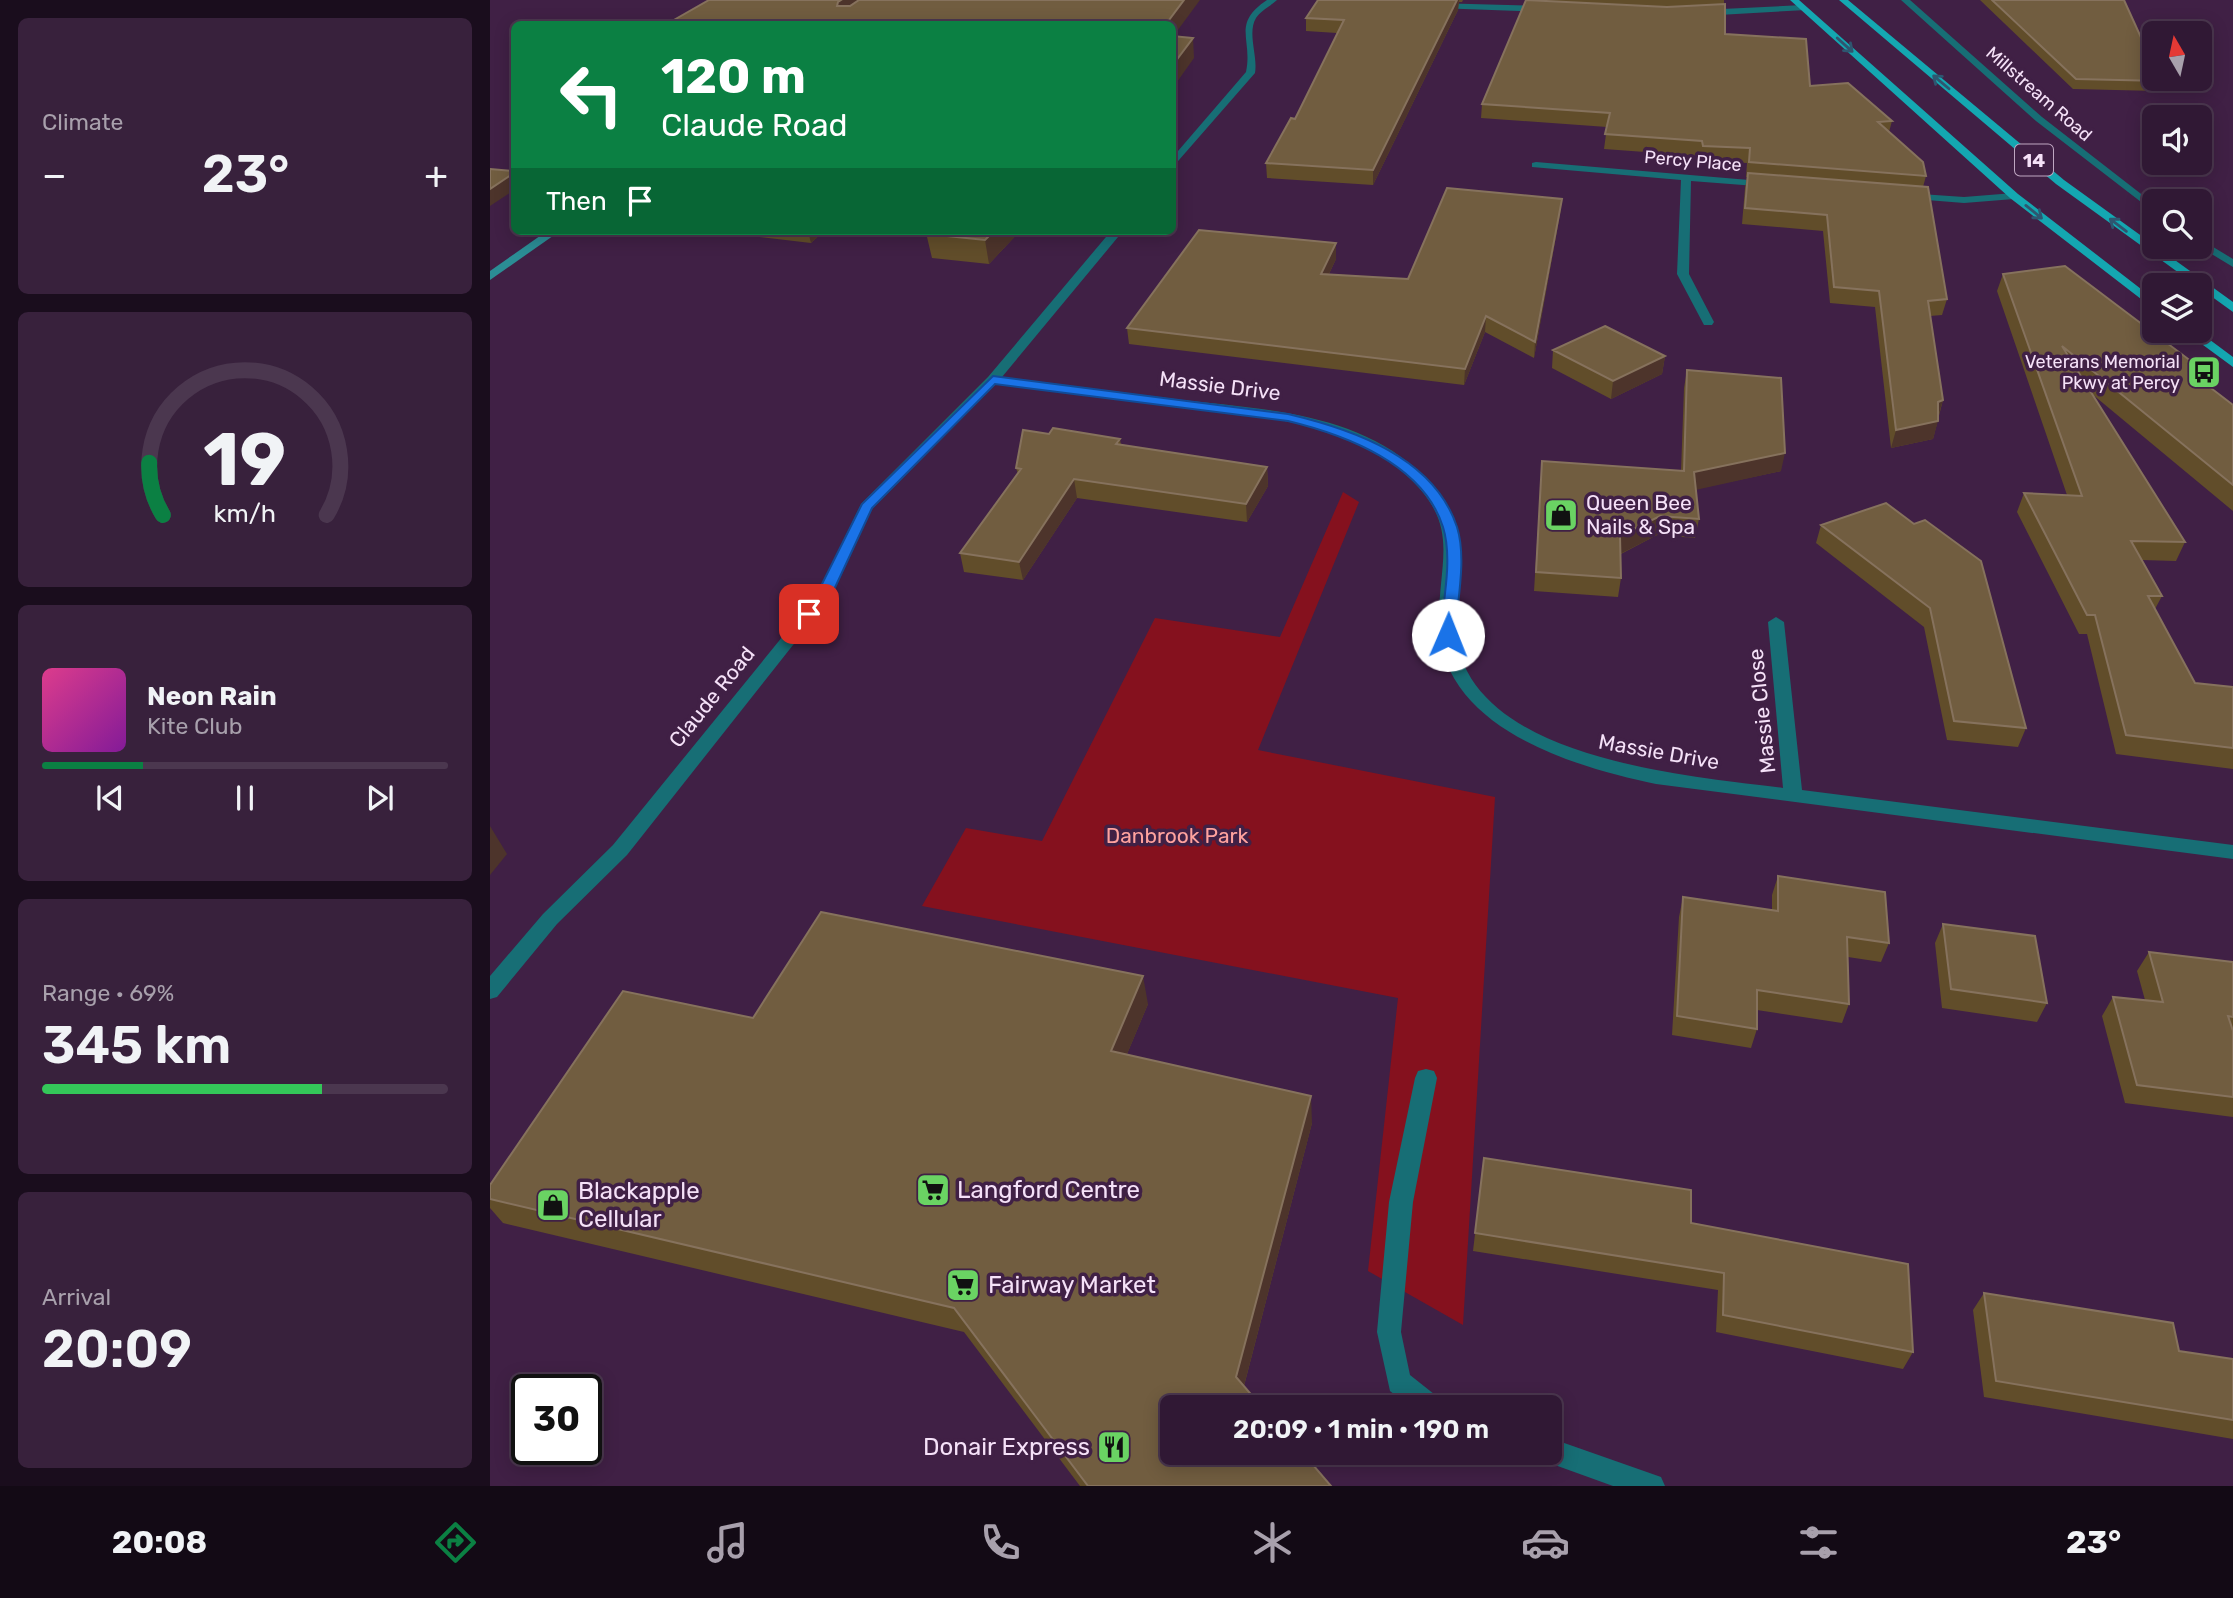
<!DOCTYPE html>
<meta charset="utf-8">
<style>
body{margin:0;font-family:Rubik,sans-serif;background:#38213c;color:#f1f3f6;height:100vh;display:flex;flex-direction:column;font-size:26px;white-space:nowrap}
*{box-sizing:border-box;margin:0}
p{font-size:23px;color:#a8a0ac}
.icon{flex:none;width:38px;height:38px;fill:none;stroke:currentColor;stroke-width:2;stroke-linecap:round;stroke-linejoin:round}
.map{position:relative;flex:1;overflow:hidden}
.drawer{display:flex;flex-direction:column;gap:18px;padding:18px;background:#1a0d1d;width:490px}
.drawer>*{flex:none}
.hud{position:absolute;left:21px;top:21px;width:665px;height:214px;border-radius:10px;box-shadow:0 4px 18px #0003,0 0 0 2px #4b374f;background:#0b8043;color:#fff;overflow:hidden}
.needle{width:46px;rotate:351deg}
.controls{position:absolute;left:1652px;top:21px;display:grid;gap:14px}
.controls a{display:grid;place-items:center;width:70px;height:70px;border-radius:10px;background:#301834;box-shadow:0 4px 18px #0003,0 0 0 2px #4b374f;font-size:35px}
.speed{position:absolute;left:21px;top:1374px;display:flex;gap:14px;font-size:35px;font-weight:700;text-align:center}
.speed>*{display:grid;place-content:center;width:91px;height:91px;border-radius:50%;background:#301834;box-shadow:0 4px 18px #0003,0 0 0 2px #4b374f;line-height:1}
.speed .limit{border:4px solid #111;border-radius:10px;background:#fff;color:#111}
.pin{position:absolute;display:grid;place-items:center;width:60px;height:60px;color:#fff;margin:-30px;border-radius:14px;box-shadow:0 4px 10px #0006}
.me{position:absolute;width:77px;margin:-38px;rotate:1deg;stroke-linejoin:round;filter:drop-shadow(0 0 5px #0008)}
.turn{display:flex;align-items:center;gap:24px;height:147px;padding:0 35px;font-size:32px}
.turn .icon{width:91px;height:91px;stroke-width:2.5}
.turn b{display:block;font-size:49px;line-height:60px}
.then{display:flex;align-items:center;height:66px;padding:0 35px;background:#0003;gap:14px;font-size:26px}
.big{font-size:52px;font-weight:600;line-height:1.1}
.drawer .tile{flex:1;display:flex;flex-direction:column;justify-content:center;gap:10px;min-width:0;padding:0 24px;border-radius:10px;background:#38213c}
.drawer .dial{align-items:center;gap:0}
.dial svg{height:182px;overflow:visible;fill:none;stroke:#4b374f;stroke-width:7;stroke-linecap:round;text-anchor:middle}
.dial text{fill:#f1f3f6;stroke:none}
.song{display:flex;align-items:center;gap:21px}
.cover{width:84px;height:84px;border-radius:10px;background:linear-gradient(135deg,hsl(330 70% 55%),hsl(290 70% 35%))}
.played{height:7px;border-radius:4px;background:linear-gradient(90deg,#0b8043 25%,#4b374f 25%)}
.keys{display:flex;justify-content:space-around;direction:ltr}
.heat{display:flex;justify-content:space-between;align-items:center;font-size:38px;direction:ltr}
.charge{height:10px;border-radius:5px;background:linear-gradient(90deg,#34c759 69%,#4b374f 0)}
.trip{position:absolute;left:670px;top:1395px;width:402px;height:70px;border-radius:10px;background:#301834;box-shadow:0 4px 18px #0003,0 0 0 2px #4b374f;font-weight:600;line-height:70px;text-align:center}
.menu{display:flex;height:112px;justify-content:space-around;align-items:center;background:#130a15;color:#a8a0ac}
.menu .icon{width:49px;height:49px}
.menu .selected{color:#0b8043}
.menu b{font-size:32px;color:#f1f3f6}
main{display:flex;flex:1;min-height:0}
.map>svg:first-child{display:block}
.green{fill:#85111e}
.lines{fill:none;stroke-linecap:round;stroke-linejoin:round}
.street{fill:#176e75;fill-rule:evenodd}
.secondary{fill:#2b8d95;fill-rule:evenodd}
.primary{fill:#14a7b1;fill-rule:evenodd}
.wall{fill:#614d2a}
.shaded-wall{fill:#4d342b}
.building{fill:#715d40;stroke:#86725d;stroke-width:2}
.oneway{stroke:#2e5670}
.route{fill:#1a73e8;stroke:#114b97;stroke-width:2}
.labels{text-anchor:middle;stroke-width:7;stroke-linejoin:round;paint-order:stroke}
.far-street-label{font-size:18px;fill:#f5e1f8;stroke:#402045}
.far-poi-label{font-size:18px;fill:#f5e1f8;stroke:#402045;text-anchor:end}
.shield{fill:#402045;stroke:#bfa7c2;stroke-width:2}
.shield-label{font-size:19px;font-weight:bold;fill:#f5e1f8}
.street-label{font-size:21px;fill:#f5e1f8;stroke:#402045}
.poi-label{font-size:21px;fill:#f5e1f8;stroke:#402045;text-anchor:start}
.park-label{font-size:21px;fill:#ffa29e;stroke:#402045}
.near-poi-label{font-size:24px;fill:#f5e1f8;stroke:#402045;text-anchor:start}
</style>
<main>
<section class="drawer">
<div class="tile"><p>Climate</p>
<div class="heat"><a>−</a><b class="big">23°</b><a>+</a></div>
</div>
<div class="tile dial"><svg viewBox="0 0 100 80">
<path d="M14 69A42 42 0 1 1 86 69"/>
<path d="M14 69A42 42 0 0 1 8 46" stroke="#0b8043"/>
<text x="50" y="56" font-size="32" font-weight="700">19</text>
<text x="50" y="72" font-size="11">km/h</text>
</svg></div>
<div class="tile">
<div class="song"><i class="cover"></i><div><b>Neon Rain</b><p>Kite Club</p></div></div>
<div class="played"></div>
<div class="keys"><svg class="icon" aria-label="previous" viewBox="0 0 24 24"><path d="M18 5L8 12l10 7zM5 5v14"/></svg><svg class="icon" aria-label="pause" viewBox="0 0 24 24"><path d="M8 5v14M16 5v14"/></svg><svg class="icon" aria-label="next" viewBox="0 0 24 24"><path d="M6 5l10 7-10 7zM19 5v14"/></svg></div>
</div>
<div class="tile"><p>Range · 69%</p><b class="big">345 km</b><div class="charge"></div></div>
<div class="tile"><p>Arrival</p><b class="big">20:09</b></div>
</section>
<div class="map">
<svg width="1743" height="1486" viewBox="0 0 1743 1486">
<rect width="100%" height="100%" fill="#402045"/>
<path class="green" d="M 853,492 L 869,502 L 768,750 L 1005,797 L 973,1325 L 878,1271 L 908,998 L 432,906 L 476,828 L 552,841 L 665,618 L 790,637 Z"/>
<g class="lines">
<path class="street" d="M 777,0 L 787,0 C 781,6 771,10 766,18 C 757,33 768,56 765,73 L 682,168 L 682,158 L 756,72 C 763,39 741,24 777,0 Z
M 1411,0 L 1420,0 L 1552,117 L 1664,204 L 1664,212 L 1546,121 Z
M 943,3 L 1054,6 L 1058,9 L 1054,12 L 946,8 Z
M 1313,5 L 1316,10 L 1211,16 L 1207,13 L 1211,10 Z
M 1046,162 L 1283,182 L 1284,184 L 1279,187 L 1201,181 L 1199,274 L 1224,322 L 1222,325 L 1214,325 L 1187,274 L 1191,180 L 1042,167 L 1042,163 Z
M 1416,193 L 1474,197 L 1524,193 L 1529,196 L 1524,199 L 1474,203 L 1412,198 L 1412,194 Z
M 621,231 L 633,231 L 512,377 C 570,384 628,392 685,399 C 766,409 862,411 926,469 C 954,494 973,527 970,566 C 969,585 965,604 965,624 C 969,760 1196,775 1293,788 L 1278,622 L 1286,617 L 1294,622 L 1312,790 L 1743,845 L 1743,859 L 1166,784 C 1084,767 951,728 949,624 C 948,559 973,525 914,473 C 852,418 762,417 684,407 C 625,399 566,391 506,384 L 382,509 L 341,597 L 137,855 L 67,924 L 7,997 L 0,999 L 0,976 L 53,914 L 123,845 L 328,593 L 371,504 L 498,377 Z
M 1710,239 L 1743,259 L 1743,267 L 1710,247 Z
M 936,1069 L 944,1071 L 947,1078 L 923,1202 L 911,1332 L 920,1375 L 949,1398 L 953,1407 L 920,1407 L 900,1391 L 887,1332 L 899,1202 L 925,1078 L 928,1071 Z
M 1060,1438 L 1171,1477 L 1175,1486 L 1123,1486 L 1051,1460 L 1047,1452 L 1060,1452 Z"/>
<path class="secondary" d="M 57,231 L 70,231 L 0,280 L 0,271 Z"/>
<path class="primary" d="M 1300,0 L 1309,0 L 1528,194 L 1664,299 L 1664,309 L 1520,198 Z
M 1349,0 L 1358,0 L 1574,180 L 1743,302 L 1743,312 L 1566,184 Z
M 1694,331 L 1708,331 L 1743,357 L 1743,367 Z"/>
</g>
<path class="wall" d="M 828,0 L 973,0 L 972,2 L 969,2 L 968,10 L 883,185 L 777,178 L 776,163 L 805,119 L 847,33 L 816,31 L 816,18 Z
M 1035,0 L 1234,0 L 1235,34 L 1320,86 L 1402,121 L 1399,132 L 1436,176 L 1433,187 L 1457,299 L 1452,315 L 1440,316 L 1453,400 L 1443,439 L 1401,448 L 1385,307 L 1340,303 L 1333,231 L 1252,224 L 1255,188 L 1257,177 L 1256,177 L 1257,163 L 1211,161 L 1210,156 L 1114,149 L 1117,127 L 991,118 L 992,104 L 1036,1 Z
M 1490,0 L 1634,0 L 1671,81 L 1667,91 L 1583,89 Z
M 1072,199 L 1070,214 L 1044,358 L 995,332 L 974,385 L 639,344 L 637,328 L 846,259 L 839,274 L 918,279 Z
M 219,231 L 334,231 L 321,243 Z
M 385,231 L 530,231 L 499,264 L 442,258 L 437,237 Z
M 1513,274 L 1722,390 L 1743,405 L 1743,511 L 1602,394 L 1695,542 L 1686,561 L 1652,560 L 1672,596 L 1665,609 L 1705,683 L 1743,687 L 1743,769 L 1626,754 L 1597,634 L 1589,634 L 1527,512 L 1534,493 L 1577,495 L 1507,291 Z
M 1063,350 L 1175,356 L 1172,374 L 1121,399 L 1062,368 Z
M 1197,370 L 1291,471 L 1206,489 L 1209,519 L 1205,538 L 1167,535 L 1131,554 L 1131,578 L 1128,597 L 1044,591 L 1052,461 L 1191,471 L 1194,388 Z
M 559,434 L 630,439 L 631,445 L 777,467 L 778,486 L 757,522 L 587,498 L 533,580 L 474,572 L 470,553 L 528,474 L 526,468 Z
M 1396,503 L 1536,728 L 1528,747 L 1457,740 L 1434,627 L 1326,543 L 1331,525 Z
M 1288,876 L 1399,943 L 1391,962 L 1358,957 L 1359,1004 L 1352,1023 L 1267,1010 L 1267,1029 L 1261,1048 L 1182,1035 L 1189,917 L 1193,897 L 1282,910 L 1282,895 Z
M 1453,924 L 1557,1003 L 1547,1022 L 1452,1008 L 1445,943 Z
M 1659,952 L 1743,962 L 1743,1117 L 1635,1103 L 1612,1016 L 1623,997 L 1655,1000 L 1647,971 Z
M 658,1004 L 637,1054 L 822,1123 L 754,1386 L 841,1486 L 590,1486 L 474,1332 L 13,1223 L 0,1208 L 0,1185 L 263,1018 Z
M 994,1158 L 1201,1223 L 1423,1352 L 1413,1369 L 1226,1332 L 1228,1290 L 983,1251 Z
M 1494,1293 L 1689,1351 L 1743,1359 L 1743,1439 L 1494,1397 L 1483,1310 Z"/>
<path class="shaded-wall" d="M 351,0 L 383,0 L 352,22 L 347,6 L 348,2 Z
M 694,0 L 710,0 L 682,38 L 682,24 L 676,24 Z
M 967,0 L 969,0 L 968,10 L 883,185 L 883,170 Z
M 703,38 L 704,58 L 682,89 L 682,66 Z
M 24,173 L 24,190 L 0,206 L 0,189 Z
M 1072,199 L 1070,214 L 1044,358 L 1045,342 Z
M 318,231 L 334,231 L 321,243 Z
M 504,231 L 530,231 L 499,264 L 495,240 Z
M 846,243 L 846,259 L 831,290 L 831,274 Z
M 996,316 L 995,332 L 974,385 L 975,369 Z
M 1175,356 L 1172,374 L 1121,399 L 1123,381 Z
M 1726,380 L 1718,398 L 1713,382 Z
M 1453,400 L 1448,417 L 1448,402 Z
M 1448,421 L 1443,439 L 1401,448 L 1406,430 Z
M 1295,453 L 1291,471 L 1201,491 L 1204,472 Z
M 777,467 L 778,486 L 757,522 L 756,504 Z
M 584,479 L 587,498 L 533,580 L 529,562 Z
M 1170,516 L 1167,535 L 1128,555 L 1130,536 Z
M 0,826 L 17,854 L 0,875 Z
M 653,976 L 658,1004 L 627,1078 L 621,1051 Z
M 821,1096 L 822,1123 L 750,1401 L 746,1377 Z"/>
<path class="building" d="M 219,0 L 351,0 L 348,2 L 347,6 L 360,6 L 369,0 L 694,0 L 676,24 L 177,24 Z
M 828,0 L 967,0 L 883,170 L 776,163 L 801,118 L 805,119 L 854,20 L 816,18 Z
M 1036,0 L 1177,7 L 1235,4 L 1235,34 L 1316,39 L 1320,86 L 1358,83 L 1402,121 L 1388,122 L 1433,162 L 1436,176 L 1259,162 L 1260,148 L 1213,146 L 1212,141 L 1115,134 L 1120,113 L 992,104 Z
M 1502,0 L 1634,0 L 1664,66 L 1664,79 L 1670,79 L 1671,81 L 1586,79 Z
M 682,36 L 703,38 L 682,66 Z
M 0,169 L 24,171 L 24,173 L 0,189 Z
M 1258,173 L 1438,187 L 1457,299 L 1438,301 L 1453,400 L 1448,402 L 1448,421 L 1406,430 L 1389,291 L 1344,287 L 1337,215 L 1255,208 Z
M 957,188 L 1072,199 L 1045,342 L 996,316 L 975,369 L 637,328 L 709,230 L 846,243 L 831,274 L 918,279 Z
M 439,231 L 504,231 L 495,240 L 437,234 Z
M 1575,266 L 1726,380 L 1713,382 L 1743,405 L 1743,485 L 1572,346 L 1695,542 L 1641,541 L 1672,596 L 1658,596 L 1705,683 L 1743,687 L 1743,748 L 1636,735 L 1605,615 L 1597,615 L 1534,493 L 1592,496 L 1513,274 Z
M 1115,326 L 1175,356 L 1123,381 L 1063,350 Z
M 1197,370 L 1291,378 L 1295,453 L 1204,472 L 1209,519 L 1170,516 L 1130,536 L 1131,578 L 1046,572 L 1052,461 L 1194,471 Z
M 563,428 L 630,439 L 626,444 L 777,467 L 756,504 L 584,479 L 529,562 L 470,553 L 531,469 L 526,468 L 533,430 L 559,434 Z
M 1396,503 L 1424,524 L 1435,520 L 1491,561 L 1536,728 L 1464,721 L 1440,608 L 1331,525 Z
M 1288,876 L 1395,892 L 1399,943 L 1357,937 L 1359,1004 L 1267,990 L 1267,1029 L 1187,1016 L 1193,897 L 1288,911 Z
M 331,912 L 653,976 L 621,1051 L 821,1096 L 746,1377 L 772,1407 L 682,1407 L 682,1452 L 812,1452 L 841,1486 L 598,1486 L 464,1308 L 0,1199 L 0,1185 L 133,991 L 263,1018 Z
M 1453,924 L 1545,936 L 1557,1003 L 1461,989 Z
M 1659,952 L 1743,962 L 1743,1017 L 1738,1016 L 1743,1031 L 1743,1097 L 1647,1085 L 1623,997 L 1673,1002 Z
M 994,1158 L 1201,1190 L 1201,1223 L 1418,1264 L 1423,1352 L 1233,1315 L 1234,1273 L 985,1233 Z
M 1494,1293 L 1683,1323 L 1689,1351 L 1743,1359 L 1743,1420 L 1506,1381 Z"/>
<defs><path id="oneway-shaft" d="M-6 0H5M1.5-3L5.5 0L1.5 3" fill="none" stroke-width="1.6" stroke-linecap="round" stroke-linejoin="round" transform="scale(1.75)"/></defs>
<g class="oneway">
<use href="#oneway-shaft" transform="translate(1355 45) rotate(42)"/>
<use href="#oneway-shaft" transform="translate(1451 82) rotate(-140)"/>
<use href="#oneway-shaft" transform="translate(1544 212) rotate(39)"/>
<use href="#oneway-shaft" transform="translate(1628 225) rotate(-143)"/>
</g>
<path class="route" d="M 503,376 L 798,414 C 862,429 944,457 967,527 C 977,559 967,602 965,635 L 958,640 L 950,635 C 953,602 963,559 953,527 C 933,464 856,435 798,421 L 505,384 L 382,508 L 342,594 L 324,617 L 314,617 L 312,614 L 328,592 L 372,504 Z"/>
<defs>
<g id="bus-square" transform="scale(1.75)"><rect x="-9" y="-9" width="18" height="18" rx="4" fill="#6ad363" stroke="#402045"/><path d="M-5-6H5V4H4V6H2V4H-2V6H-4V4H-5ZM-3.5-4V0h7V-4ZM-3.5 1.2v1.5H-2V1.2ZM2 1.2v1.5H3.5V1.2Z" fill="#111"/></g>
<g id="shop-square" transform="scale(1.75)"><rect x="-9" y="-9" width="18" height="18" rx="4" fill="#6ad363" stroke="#402045"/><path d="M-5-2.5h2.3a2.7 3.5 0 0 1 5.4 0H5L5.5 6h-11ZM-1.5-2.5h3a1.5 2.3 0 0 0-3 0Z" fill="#111"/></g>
<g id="supermarket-square" transform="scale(1.75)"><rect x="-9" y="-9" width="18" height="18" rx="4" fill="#6ad363" stroke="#402045"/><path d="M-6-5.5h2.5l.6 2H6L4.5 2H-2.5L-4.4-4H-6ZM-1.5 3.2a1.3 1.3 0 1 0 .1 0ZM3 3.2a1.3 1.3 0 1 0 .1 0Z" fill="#111"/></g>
<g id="restaurant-square" transform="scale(1.75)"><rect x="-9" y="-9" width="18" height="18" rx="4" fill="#6ad363" stroke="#402045"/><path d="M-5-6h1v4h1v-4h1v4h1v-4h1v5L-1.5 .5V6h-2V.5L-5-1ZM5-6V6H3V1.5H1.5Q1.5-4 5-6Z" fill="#111"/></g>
</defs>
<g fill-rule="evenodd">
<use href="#bus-square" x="1714" y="372"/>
<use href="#shop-square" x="1071" y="515"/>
<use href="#supermarket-square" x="443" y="1190"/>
<use href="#shop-square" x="63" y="1205"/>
<use href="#supermarket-square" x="473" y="1285"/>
<use href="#restaurant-square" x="624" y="1447"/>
</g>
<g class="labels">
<g class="far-street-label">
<text transform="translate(1549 94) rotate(41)" y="6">Millstream Road</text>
<text transform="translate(1203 161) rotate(5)" y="6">Percy Place</text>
</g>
<g class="far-poi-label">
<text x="1690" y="368">Veterans Memorial<tspan x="1690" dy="21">Pkwy at Percy</tspan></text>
</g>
<rect class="shield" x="1525" y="144.5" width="38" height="31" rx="5"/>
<g class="shield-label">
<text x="1544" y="167">14</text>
</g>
<g class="street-label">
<text transform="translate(730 386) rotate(7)" y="7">Massie Drive</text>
<text transform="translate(222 697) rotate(-51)" y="7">Claude Road</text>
<text transform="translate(1272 711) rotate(-96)" y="7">Massie Close</text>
<text transform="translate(1169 752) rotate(10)" y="7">Massie Drive</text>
</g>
<g class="poi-label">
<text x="1096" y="510">Queen Bee<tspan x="1096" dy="24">Nails &amp; Spa</tspan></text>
</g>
<g class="park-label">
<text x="687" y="843">Danbrook Park</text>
</g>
<g class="near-poi-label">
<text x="467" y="1198">Langford Centre</text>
<text x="88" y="1199">Blackapple<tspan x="88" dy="28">Cellular</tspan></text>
<text x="498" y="1293">Fairway Market</text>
<text x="600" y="1455" text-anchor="end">Donair Express</text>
</g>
</g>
</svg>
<div class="controls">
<a><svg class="needle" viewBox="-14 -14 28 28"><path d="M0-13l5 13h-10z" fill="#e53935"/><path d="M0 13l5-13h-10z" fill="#a8a0ac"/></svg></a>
<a><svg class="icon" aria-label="sound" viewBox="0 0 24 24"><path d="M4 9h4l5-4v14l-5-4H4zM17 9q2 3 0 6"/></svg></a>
<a><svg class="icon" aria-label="search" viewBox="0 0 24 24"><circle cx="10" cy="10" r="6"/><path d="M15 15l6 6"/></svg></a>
<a><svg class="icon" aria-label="layers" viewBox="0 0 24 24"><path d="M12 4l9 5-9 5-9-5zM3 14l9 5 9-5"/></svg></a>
</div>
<div class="speed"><div class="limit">30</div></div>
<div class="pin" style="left:319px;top:614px;background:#d93025"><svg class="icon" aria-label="arrive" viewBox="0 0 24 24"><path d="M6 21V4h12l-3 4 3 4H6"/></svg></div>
<svg class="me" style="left:958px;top:635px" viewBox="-20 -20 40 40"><circle r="19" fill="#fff"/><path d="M0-13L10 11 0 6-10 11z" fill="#1a73e8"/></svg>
<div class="trip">20:09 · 1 min · 190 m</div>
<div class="hud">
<div class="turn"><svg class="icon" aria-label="left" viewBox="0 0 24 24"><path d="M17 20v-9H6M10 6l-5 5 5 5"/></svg><div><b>120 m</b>Claude Road</div></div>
<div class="then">Then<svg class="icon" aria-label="arrive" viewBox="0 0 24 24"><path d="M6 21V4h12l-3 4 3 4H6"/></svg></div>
</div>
</div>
</main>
<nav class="menu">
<b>20:08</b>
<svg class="icon selected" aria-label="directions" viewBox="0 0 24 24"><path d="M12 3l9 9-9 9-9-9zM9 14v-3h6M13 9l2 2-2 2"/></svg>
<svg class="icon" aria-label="music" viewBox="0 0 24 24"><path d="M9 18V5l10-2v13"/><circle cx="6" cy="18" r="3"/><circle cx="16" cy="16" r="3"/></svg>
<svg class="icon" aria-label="phone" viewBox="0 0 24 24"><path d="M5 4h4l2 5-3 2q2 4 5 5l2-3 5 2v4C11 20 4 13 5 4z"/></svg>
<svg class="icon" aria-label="climate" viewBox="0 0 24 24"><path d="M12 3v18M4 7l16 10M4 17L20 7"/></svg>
<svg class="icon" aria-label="car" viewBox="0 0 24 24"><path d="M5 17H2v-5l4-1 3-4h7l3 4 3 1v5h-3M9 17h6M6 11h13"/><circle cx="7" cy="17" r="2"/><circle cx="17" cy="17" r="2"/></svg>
<svg class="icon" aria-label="filters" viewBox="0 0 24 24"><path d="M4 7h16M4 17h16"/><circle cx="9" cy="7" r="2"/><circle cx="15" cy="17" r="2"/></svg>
<b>23°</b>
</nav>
